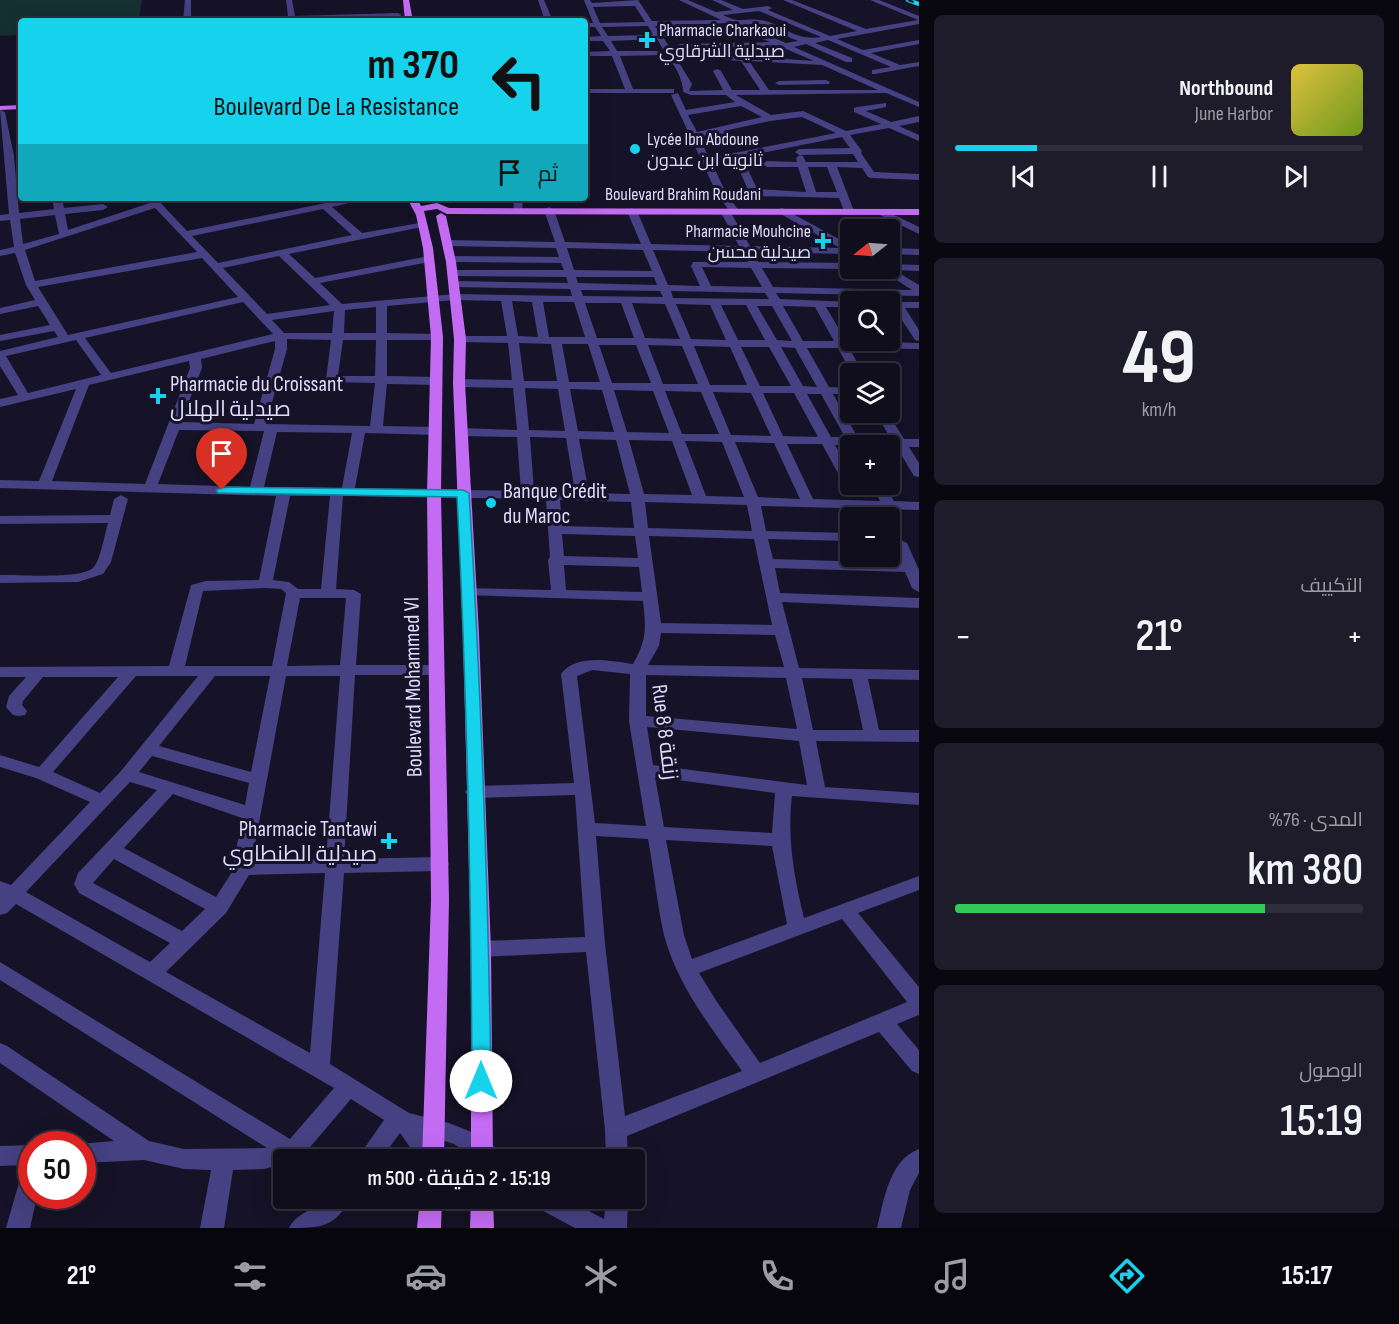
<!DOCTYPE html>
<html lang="ar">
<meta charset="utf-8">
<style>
body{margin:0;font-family:"Sofia Sans Condensed",Cairo,sans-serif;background:#1e1c2a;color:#f1f3f6;direction:rtl;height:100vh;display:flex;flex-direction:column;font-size:22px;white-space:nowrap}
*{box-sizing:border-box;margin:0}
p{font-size:20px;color:#9c9ca4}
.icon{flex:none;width:33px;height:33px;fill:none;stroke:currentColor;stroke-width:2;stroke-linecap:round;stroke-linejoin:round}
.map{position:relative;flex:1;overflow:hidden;direction:ltr}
.side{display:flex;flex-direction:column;gap:15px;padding:15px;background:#090810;width:480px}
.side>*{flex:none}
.top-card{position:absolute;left:18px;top:18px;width:570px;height:183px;border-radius:6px;box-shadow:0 6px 24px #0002,0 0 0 2px #302e3b;direction:rtl;background:#16d2ec;color:#111;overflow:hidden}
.needle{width:39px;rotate:253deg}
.fabs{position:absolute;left:840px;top:219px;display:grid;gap:12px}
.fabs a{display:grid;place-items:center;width:60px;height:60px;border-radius:6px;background:#100e1d;box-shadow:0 6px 24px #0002,0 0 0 2px #302e3b;font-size:30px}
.speed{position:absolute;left:18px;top:1131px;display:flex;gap:12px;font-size:30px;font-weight:700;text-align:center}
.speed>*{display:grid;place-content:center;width:78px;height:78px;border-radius:50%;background:#100e1d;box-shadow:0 6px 24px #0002,0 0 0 2px #302e3b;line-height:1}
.speed .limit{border:9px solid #d22;background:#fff;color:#111}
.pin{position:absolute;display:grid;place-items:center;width:51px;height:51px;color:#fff;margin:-62px -26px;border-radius:50% 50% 50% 0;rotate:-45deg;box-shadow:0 0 6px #0007}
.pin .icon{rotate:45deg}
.me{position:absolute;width:66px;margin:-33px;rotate:0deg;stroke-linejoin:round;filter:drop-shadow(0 0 4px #0008)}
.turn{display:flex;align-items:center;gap:21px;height:126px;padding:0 30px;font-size:27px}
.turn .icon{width:78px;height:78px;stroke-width:2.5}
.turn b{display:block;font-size:42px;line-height:51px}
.then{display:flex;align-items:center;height:57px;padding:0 30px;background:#0003;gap:12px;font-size:22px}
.big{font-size:45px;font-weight:600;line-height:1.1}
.side .widget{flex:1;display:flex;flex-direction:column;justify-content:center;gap:9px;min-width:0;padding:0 21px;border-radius:9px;background:#1e1c2a}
.side .dial{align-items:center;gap:0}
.dial b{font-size:78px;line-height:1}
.song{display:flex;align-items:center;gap:18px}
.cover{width:72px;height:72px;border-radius:9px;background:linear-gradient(135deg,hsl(50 70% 55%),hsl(80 70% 35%))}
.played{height:6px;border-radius:3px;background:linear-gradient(90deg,#16d2ec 20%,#302e3b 20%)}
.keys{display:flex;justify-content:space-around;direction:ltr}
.heat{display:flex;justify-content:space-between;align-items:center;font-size:33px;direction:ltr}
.charge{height:9px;border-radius:4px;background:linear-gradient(90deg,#34c759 76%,#302e3b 0)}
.trip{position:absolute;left:273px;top:1149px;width:372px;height:60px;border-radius:6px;background:#100e1d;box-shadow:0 6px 24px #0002,0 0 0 2px #302e3b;font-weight:600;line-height:60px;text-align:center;direction:rtl}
.dock{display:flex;height:96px;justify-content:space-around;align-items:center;background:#06060c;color:#9c9ca4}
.dock .icon{width:42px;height:42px}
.dock .current{color:#16d2ec}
.dock b{font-size:27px;color:#f1f3f6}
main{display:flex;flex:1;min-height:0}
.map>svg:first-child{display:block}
.green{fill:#153030}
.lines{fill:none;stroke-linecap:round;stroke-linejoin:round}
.minor{fill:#454182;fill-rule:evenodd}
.major{fill:#c36bf3;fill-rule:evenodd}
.rail-casing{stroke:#16d2ec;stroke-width:4}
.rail{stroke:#161227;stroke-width:2;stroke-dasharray:6;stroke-linecap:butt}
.route{fill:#16d2ec;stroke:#0e8899;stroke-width:1.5}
.poi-dot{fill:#16d2ec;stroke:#161227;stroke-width:2}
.labels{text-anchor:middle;stroke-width:6;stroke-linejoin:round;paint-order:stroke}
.far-poi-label{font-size:18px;fill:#dfdbfc;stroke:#161227;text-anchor:start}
.far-street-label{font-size:18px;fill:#dfdbfc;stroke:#161227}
.poi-label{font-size:22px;fill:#dfdbfc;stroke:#161227;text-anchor:start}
.street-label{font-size:22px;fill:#dfdbfc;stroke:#161227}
</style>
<main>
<section class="side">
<div class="widget">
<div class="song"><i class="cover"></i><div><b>Northbound</b><p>June Harbor</p></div></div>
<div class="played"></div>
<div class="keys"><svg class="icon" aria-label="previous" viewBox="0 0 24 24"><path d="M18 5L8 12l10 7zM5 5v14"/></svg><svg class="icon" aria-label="pause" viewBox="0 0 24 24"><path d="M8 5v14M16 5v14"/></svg><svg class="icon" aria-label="next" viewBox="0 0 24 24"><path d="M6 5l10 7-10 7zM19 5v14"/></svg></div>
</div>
<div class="widget dial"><b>49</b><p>km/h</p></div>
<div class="widget"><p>التكييف</p>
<div class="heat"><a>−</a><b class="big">21°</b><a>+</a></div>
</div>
<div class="widget"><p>المدى · 76%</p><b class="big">380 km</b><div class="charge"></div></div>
<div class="widget"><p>الوصول</p><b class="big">15:19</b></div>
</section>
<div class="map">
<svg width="919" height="1228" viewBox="0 0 919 1228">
<rect width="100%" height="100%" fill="#161227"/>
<path class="green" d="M 0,0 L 142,0 L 139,21 L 21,21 L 21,35 L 0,36 Z"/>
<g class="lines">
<path class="minor" d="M 185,0 L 191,0 L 191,21 L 183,21 Z
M 286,0 L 292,0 L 295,16 L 398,13 L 402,15 L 398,17 L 212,21 L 216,19 L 288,16 Z
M 538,0 L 544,0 L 553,21 L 545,21 Z
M 584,0 L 590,0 L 592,3 L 638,0 L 652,21 L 721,20 L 679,0 L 688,0 L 716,12 L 733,10 L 712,0 L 721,0 L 743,9 L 768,6 L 772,8 L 768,10 L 830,36 L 857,31 L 783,0 L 792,0 L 866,29 L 918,20 L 870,0 L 879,0 L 919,16 L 919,24 L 837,39 L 863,50 L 919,40 L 919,44 L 871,53 L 900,65 L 919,62 L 919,66 L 875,74 L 872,74 L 872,70 L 891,67 L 828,40 L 815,43 L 852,58 L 852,62 L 846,62 L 806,44 L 794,47 L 919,102 L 919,107 L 886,93 L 736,95 L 771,115 L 803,111 L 846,131 L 881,124 L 854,112 L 854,108 L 857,107 L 886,103 L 886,107 L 866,111 L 891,122 L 919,116 L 919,122 L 899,126 L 919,135 L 919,141 L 889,128 L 850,135 L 862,151 L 861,153 L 874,172 L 919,174 L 919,180 L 871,178 L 868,177 L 862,168 L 837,167 L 854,211 L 849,214 L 844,211 L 839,198 C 802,197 765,195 729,197 L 739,211 L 731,213 L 750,246 L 840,248 L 779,213 L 779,209 L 782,208 L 850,245 L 850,254 L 753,252 L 758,262 L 850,263 L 850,268 L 853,268 L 850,269 L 762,268 L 773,287 L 912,290 L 878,268 L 890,268 L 890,264 L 919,265 L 919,271 L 894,270 L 919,285 L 919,296 L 776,293 L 780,299 L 853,302 L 850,302 L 850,307 L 826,307 L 846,341 L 919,343 L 919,349 L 849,348 L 864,374 L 852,374 L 838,348 L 807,348 L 829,387 L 850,388 L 850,394 L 833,394 L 858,438 L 891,439 L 875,412 L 887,412 L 904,439 L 919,439 L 919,447 L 909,447 L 919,463 L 919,477 L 914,476 L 896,446 L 850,447 L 849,445 L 835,445 L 850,472 L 850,484 L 856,484 L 845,486 L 822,444 L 787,444 L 813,499 L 880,501 L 871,484 L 884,484 L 894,501 L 919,502 L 919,510 L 761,506 L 766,531 L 850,533 L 850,541 L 768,539 L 773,559 L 902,563 L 896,548 L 890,545 L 890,535 L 907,543 L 919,570 L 919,592 L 912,588 L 905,572 L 775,568 L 780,593 L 919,598 L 919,608 L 782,602 L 799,668 L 919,670 L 919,680 L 868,679 L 879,730 L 919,730 L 919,742 L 816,741 L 825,787 L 919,793 L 919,805 L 792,796 C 787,838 794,877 804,918 L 919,876 L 919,890 L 858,913 L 919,987 L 919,1015 L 897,1024 L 919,1050 L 919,1074 L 912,1071 L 879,1032 L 627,1136 L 628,1160 L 606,1160 L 605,1130 L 586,952 L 481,957 L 474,954 L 471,949 L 474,944 L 481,941 L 585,937 L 575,795 L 474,798 L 468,796 L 465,792 L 468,788 L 474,786 L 574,783 L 561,674 C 576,653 612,661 633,664 C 647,640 646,628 643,601 L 464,595 L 462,592 L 469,588 L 551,590 L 548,560 L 550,557 L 546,499 L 343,496 L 336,589 L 354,590 L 361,594 L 356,665 L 436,665 L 444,670 L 436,675 L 355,675 L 344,859 L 440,857 L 446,859 L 449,864 L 446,869 L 440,871 L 344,873 L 330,1064 L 409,1113 L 449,1123 L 479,1135 L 495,1147 L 498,1154 L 496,1160 L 478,1160 L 454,1144 L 428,1136 L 443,1160 L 419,1160 L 400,1133 L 380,1160 L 356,1160 L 384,1120 L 351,1099 L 300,1159 L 284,1160 L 284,1164 L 264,1169 L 233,1170 L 224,1228 L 200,1228 L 211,1170 L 184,1169 L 144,1160 L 82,1163 L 82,1144 L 78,1144 L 114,1141 L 0,1063 L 0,1043 L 7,1046 L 149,1141 L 184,1149 L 267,1148 L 0,980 L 0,962 L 290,1139 L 334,1088 L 16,904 L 7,913 L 0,915 L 0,881 L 11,885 L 90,802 L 36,778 L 0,767 L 0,755 L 39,767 L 118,677 L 43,677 L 23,701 L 22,705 L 27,711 L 25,715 L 19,716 L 13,715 L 6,707 L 9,696 L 26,677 L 0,677 L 0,667 L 169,666 L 191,585 L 206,581 L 259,580 L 276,496 L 0,488 L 0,480 L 39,481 L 76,389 L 0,407 L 0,399 L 18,395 L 0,366 L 0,351 L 58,337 L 54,331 L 0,341 L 0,335 L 50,325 L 38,306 L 0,314 L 0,308 L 35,300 L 26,285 L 15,253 L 0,256 L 0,250 L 14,247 L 10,220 L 0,221 L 0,215 L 9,214 L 0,110 L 5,112 L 14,156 L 19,213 L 54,209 L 52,198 L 62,198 L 64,208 L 103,204 L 108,207 L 103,210 L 65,214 L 68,230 L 150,203 L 146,198 L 156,198 L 187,231 L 351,198 L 370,198 L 332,207 L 362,233 L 425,222 L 427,224 L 422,227 L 289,254 L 315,278 L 429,256 L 434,259 L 429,262 L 320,283 L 342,304 L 455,294 L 572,296 L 570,289 L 454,287 L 449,284 L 454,281 L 568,283 L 566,277 L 453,276 L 448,273 L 453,270 L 564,270 L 561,263 L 451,262 L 446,259 L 451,256 L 559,257 L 556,248 L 448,246 L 443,243 L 448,240 L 555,242 L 544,210 L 549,207 L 554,210 L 565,242 L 641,244 L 627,211 L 632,208 L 637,211 L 651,244 L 739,246 L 720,211 L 728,209 L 717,194 L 671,95 L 678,93 L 686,110 L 735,102 L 726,95 L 691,95 L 683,92 C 683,79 675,64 665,55 L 620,56 L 633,89 L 674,89 L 674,93 L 585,93 L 585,89 L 625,89 L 612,56 L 585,56 L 585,52 L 610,51 L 603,41 L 585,41 L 585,37 L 601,36 L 595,27 L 585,27 L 585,23 L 593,23 ZM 635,6 L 645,22 L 600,23 L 593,7 ZM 759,11 L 821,37 C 792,42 782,22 759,20 C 742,18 741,24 723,15 ZM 729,23 L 746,31 L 660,33 L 655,26 ZM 758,24 L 798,41 L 786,43 L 746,26 ZM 648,26 L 653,35 L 608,36 L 602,27 ZM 753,35 L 770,42 L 680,44 L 676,46 L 680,48 L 779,46 L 814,61 L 672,51 L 663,37 ZM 657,39 L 664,51 L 617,51 L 611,41 ZM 675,56 L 741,61 L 760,90 L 732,90 L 721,71 L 717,69 L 713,71 L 723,90 L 689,91 L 692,84 ZM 749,61 L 822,65 L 878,90 L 769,90 ZM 741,106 L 762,117 L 697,132 L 688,115 ZM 802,117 L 836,133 L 709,158 L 699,137 L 715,133 L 738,145 L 741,144 L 741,140 L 724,131 L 770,121 ZM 842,137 L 850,148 L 799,149 L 795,152 L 799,155 L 853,154 L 858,162 L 806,162 L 803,156 L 800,155 L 796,158 L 797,162 L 767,161 L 762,164 L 767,167 L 798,167 L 806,192 L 757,189 L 742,157 ZM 734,158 L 748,190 L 725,191 L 712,163 ZM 808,167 L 827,167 L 837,192 L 816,192 ZM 155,208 L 197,252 L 35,281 L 25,250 ZM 323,209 L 352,235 L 218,263 L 192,236 ZM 55,215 L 59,234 L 23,244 L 20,219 ZM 567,248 L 643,250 L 652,271 L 574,270 ZM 653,250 L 743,252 L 748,262 L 693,262 L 691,266 L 700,286 L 668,285 ZM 279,256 L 330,305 L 267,314 L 223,268 ZM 202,258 L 238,297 L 68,335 L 38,287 ZM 702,267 L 751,268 L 762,287 L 711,286 ZM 576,277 L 654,277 L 657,285 L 578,283 ZM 581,290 L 660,291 L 663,297 L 583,296 ZM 671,291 L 765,293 L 769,299 L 673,298 ZM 455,300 L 501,301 L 507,336 L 460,336 L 454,339 L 460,342 L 508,343 L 512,380 L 459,379 L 453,383 L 459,387 L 513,388 L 517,430 L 461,428 L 455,432 L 461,436 L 517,437 L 521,491 L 355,488 L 365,433 L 436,435 L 442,431 L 436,427 L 383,426 L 387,384 L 437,385 L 443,381 L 437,377 L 387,376 L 387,340 L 437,340 L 443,337 L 437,334 L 387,333 L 387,306 ZM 512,301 L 532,302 L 538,337 L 518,336 ZM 243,302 L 273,334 L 111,373 L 85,338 ZM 543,302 L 574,302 L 585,337 L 549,337 ZM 585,303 L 621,303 L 634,338 L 597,338 ZM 632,303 L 665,304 L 680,339 L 645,338 ZM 676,304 L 710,305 L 726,340 L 691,339 ZM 721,305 L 746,305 L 765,340 L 738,340 ZM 757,306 L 772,306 L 792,341 L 777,340 ZM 783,306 L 815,307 L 834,341 L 803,341 ZM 376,307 L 376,333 L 344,333 L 345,310 ZM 334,311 L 332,333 L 284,333 L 272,320 ZM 287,339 L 331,340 L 326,379 L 328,382 L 375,383 L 370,426 L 266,424 L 287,349 ZM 76,340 L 101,375 L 28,393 L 6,356 ZM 343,340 L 376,340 L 375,376 L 338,376 ZM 275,341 L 275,349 L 254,424 L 181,422 L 202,368 L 201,359 ZM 519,343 L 551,344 L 557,381 L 524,381 ZM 562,344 L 588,344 L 600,382 L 569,382 ZM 599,345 L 636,345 L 651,383 L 612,383 ZM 648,345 L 682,346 L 698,384 L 663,384 ZM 694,346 L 730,347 L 747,385 L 710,385 ZM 741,347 L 769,347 L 791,386 L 760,386 ZM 781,347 L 795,348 L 817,387 L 803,386 ZM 189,361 L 190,368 L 145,484 L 52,481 L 89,385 ZM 525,388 L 558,389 L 565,431 L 529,430 ZM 570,389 L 602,390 L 614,432 L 578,431 ZM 614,390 L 653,391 L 669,433 L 627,432 ZM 665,391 L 701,392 L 719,434 L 682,434 ZM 713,392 L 751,393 L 771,436 L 731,435 ZM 763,393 L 794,393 L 818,437 L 783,436 ZM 807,394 L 821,394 L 845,437 L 831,437 ZM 179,430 L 264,431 L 250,487 L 158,484 ZM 277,432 L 352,433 L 342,488 L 264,487 ZM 530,437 L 566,438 L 575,492 L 534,491 ZM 579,439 L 616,440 L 630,494 L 589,493 ZM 629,440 L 672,441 L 692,495 L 644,494 ZM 685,441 L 722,442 L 744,497 L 706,496 ZM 735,442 L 774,443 L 800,499 L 758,497 ZM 290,496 L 330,496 L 321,589 L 298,589 L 289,582 L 273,580 ZM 560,500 L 631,502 L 634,528 L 562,526 ZM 645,502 L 747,505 L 752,531 L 648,528 ZM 562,534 L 635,536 L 638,558 L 564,556 ZM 649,536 L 754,539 L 772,625 L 661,623 ZM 564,565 L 639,567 L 642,592 L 566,590 ZM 265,588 L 281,589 L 286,593 L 272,666 L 185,666 L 203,591 ZM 300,598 L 346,598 L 340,665 L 287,666 ZM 661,633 L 775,635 L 784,667 L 648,665 L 659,646 ZM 592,670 L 630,674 L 629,721 L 646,826 L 595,823 L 577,676 ZM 646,675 L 786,678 L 797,729 L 646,716 ZM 136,676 L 198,676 L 121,771 L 100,793 L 53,772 ZM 215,676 L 270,676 L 251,772 L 159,746 ZM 286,676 L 340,676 L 326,859 L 252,861 ZM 802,678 L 852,679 L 863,730 L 813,730 ZM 647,727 L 799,741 L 807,785 L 653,765 ZM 152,756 L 249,783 L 245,805 L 139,772 ZM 655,777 L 775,793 L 772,833 L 664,827 ZM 130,782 L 157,790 L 78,873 L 74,884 L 79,893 L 170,943 L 150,962 L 26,892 ZM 173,794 L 242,818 L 232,872 L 216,897 L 124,848 ZM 596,836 L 648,839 C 654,871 657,904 664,935 C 677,985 712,1029 742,1071 L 625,1116 L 605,944 ZM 666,840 L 772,846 L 787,924 L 692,959 L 684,935 ZM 114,859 L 205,909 L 182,931 L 93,883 ZM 325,873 L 310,1053 L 166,972 L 226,913 L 249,875 ZM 842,919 L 907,1002 L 760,1063 L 717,1002 L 699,973 Z
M 826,80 L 830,82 L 829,84 L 779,85 L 775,83 L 779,81 Z
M 513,198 L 523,198 L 522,212 L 514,210 Z
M 878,210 L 884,210 L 919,227 L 919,234 L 878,214 Z
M 890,248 L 919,249 L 919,255 L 890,254 Z
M 890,302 L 919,302 L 919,308 L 905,308 L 919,330 L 919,341 L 915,340 L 894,308 L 890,308 Z
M 121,495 L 128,499 L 111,562 L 103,574 L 78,582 L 0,583 L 0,575 C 20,574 78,580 93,568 C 100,562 105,533 108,523 L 0,524 L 0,516 L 110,515 L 114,499 Z
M 32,1145 L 32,1196 L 37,1196 L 30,1228 L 6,1228 L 24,1165 L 0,1166 L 0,1146 Z
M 919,1149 L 919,1173 L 910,1190 L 901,1228 L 877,1228 C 884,1200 889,1160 919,1149 Z
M 324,1198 L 350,1198 C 336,1228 319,1228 289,1228 C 296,1213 314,1211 324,1198 Z
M 529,1198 L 564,1198 L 604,1219 L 606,1198 L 628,1198 L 627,1228 L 575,1228 L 532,1205 Z"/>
<path class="major" d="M 403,0 L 409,0 L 413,21 L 405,21 Z
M 21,105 L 21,109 L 0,110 L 0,106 Z
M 407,198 L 417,198 L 421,206 L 437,203 L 449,208 L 919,209 L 919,215 L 447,214 L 437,209 L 424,211 L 433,248 L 443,337 L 441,493 L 449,900 L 444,1160 L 422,1160 L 431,900 L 427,493 L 431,337 L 423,248 L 416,215 Z
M 441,213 L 446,216 L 456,262 L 466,339 L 465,383 L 479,633 L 491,949 L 493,1160 L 471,1160 L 471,949 L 463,633 L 453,383 L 454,339 L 446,262 L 436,216 Z
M 420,1198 L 442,1198 L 441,1228 L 417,1228 Z
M 471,1198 L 493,1198 L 494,1228 L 470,1228 Z"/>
<g class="rail-casing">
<path id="rail" d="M 908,0 L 919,4"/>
</g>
<use href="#rail" class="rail"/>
</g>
<path class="route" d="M 222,487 L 463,490 L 469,493 C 481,689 488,885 491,1081 L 488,1087 L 481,1089 L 474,1087 L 472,1081 C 471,886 467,691 457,497 L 218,493 L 216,490 Z"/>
<g class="poi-dot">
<path d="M644 31h6v6h6v6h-6v6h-6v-6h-6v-6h6z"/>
<circle cx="635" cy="149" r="6"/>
<path d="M820 232h6v6h6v6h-6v6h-6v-6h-6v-6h6z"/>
<path d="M155 387h6v6h6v6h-6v6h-6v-6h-6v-6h6z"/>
<circle cx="491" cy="503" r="6"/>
<path d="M386 832h6v6h6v6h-6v6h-6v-6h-6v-6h6z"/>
</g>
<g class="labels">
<g class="far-poi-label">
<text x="659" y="36">Pharmacie Charkaoui<tspan x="659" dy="21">صيدلية الشرقاوي</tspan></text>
<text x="647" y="145">Lycée Ibn Abdoune<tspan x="647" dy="21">ثانوية ابن عبدون</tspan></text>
<text x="811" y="237" text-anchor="end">Pharmacie Mouhcine<tspan x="811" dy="21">صيدلية محسن</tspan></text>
</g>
<g class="far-street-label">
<text x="683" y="200">Boulevard Brahim Roudani</text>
</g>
<g class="poi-label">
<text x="170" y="391">Pharmacie du Croissant<tspan x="170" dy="25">صيدلية الهلال</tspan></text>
<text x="503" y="498">Banque Crédit<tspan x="503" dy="25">du Maroc</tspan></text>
<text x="377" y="836" text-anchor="end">Pharmacie Tantawi<tspan x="377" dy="25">صيدلية الطنطاوي</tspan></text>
</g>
<g class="street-label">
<text transform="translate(412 687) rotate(-91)" y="8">Boulevard Mohammed VI</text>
<text transform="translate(666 732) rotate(83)" y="8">Rue 8 8 زنقة</text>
</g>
</g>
</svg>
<div class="fabs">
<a><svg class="needle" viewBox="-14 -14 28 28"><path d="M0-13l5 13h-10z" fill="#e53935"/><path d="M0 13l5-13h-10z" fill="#9c9ca4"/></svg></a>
<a><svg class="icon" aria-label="search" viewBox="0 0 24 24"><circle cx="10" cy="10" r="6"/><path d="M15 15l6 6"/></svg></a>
<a><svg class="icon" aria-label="layers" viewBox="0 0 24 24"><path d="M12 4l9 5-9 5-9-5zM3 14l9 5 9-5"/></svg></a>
<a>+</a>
<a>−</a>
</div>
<div class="speed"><div class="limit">50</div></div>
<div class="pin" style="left:222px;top:490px;background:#d93025"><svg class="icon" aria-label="arrive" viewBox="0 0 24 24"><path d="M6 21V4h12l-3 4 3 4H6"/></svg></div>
<svg class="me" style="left:481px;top:1081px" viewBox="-20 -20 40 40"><circle r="19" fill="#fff"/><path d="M0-13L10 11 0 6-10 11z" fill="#16d2ec"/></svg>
<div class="trip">15:19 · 2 دقيقة · 500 m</div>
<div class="top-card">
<div class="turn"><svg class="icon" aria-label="left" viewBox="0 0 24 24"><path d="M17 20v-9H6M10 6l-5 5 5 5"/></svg><div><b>370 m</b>Boulevard De La Resistance</div></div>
<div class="then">ثم<svg class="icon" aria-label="arrive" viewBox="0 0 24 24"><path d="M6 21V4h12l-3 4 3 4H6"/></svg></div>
</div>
</div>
</main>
<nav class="dock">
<b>15:17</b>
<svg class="icon current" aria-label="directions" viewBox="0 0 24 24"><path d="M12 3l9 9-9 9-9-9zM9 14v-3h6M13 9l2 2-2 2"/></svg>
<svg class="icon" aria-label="music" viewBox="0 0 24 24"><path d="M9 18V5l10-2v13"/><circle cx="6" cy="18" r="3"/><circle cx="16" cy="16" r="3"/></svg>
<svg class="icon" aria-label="phone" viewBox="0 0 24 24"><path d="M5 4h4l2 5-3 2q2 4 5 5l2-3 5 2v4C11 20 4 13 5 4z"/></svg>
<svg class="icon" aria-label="climate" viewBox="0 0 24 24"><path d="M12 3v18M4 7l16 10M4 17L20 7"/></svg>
<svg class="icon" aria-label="car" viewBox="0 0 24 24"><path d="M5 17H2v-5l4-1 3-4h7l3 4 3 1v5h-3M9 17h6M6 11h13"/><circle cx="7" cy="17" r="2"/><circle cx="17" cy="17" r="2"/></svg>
<svg class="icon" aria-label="filters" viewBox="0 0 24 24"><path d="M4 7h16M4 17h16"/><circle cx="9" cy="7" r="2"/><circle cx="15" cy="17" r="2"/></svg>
<b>21°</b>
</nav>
